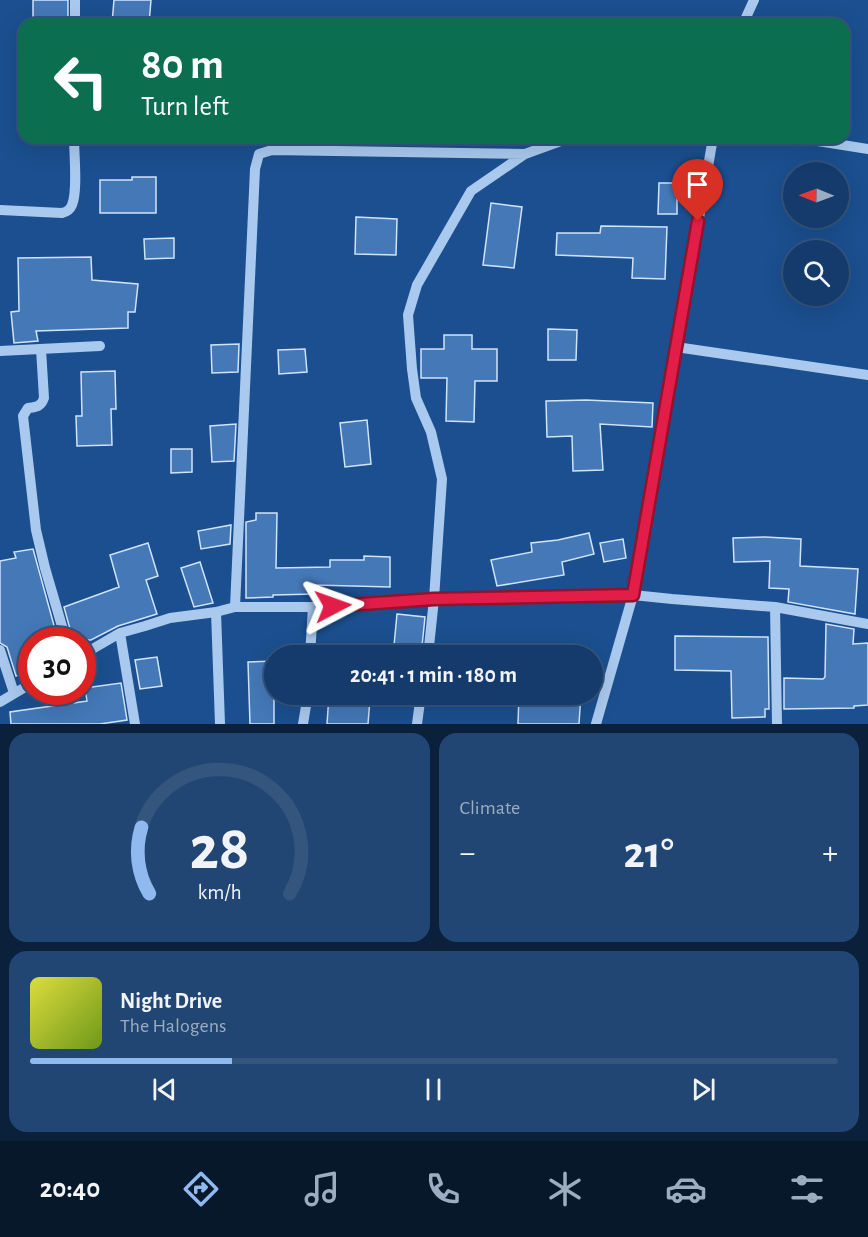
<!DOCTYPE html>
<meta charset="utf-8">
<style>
body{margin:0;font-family:"Alegreya Sans",sans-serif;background:#214673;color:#f1f3f6;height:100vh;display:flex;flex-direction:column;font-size:22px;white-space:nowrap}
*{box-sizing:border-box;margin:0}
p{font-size:20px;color:#9dadc1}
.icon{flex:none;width:33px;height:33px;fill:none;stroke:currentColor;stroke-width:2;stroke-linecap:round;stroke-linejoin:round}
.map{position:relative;height:724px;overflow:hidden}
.panel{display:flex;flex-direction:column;gap:9px;padding:9px;background:#0b203b;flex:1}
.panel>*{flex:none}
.top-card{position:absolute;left:18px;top:18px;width:832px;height:126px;border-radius:18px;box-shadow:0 6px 24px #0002,0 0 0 2px #33557e;background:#0b6e4f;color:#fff;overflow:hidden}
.needle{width:39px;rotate:271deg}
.tools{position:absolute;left:783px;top:162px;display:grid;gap:12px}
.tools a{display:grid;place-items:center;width:66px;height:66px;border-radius:50%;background:#143b6b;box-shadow:0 6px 24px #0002,0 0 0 2px #33557e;font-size:30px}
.speed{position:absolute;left:18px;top:627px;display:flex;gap:12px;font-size:30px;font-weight:700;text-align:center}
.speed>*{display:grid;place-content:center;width:78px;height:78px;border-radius:50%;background:#143b6b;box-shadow:0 6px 24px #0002,0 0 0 2px #33557e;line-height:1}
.speed .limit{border:9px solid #d22;background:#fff;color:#111}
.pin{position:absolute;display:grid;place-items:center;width:51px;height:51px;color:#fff;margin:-62px -26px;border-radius:50% 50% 50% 0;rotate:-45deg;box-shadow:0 0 6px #0007}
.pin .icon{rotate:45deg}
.me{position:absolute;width:66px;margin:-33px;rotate:86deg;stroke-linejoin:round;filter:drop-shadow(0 0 4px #0008)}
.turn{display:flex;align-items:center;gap:21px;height:126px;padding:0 24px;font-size:27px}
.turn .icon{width:78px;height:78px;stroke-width:2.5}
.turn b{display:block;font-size:42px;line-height:51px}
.big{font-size:45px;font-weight:700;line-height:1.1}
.panel .card{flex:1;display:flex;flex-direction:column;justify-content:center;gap:9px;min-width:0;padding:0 21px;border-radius:18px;background:#214673}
.panel .dial{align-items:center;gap:0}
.dial svg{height:156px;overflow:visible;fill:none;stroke:#33557e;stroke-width:7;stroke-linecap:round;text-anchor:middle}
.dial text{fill:#f1f3f6;stroke:none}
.song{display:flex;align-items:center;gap:18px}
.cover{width:72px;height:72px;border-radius:9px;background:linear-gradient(135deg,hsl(60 70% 55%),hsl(80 70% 35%))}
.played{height:6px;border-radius:3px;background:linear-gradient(90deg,#90b9f0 25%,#33557e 25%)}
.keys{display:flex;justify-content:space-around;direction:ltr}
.heat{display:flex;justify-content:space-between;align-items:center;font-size:33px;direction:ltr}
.panel .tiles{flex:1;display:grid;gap:9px;grid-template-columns:1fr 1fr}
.card:last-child{grid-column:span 2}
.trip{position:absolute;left:264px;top:645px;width:339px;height:60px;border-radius:30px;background:#143b6b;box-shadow:0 6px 24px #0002,0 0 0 2px #33557e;font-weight:700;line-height:60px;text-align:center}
.tab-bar{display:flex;height:96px;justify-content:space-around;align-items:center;background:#08182b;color:#9dadc1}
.tab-bar .icon{width:42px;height:42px}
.tab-bar .on{color:#90b9f0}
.tab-bar b{font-size:27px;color:#f1f3f6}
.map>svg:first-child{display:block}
.building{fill:#4478b7;stroke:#cfe3fa;stroke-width:1.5}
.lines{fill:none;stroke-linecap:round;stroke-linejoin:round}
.minor{stroke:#a9c9ee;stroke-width:10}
.route-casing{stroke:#92132f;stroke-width:15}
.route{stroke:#e11d48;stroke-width:10}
</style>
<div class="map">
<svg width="868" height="724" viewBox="0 0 868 724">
<rect width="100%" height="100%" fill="#1b4f8f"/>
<path class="building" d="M 33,0 L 68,0 L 68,24 L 33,24 Z
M 114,0 L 151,0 L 149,24 L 112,23 Z
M 132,177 L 156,177 L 156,213 L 100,213 L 100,180 L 132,180 Z
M 659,183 L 677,183 L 677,214 L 658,214 Z
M 491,203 L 522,207 L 514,268 L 483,265 Z
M 356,217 L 397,219 L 396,255 L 355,254 Z
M 601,226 L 667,227 L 665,279 L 632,278 L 633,258 L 556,255 L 557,233 L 600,233 Z
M 174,238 L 174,258 L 145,259 L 144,239 Z
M 91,257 L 92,280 L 138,284 L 135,312 L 128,312 L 128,328 L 36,331 L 38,341 L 14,343 L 11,312 L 19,311 L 18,258 Z
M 548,329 L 577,330 L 576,360 L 548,360 Z
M 444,335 L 472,335 L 472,349 L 497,349 L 497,381 L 475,381 L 474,422 L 446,421 L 447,378 L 421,378 L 421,349 L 444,349 Z
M 239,344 L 238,372 L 212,373 L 211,345 Z
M 305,349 L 307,372 L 279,374 L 278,350 Z
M 115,371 L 116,409 L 111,409 L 112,445 L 77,446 L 76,416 L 82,416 L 81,372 Z
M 586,400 L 653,403 L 652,427 L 600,424 L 603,470 L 573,471 L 572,436 L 547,437 L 546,401 Z
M 367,420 L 371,464 L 345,467 L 340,423 Z
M 236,424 L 234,461 L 212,462 L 210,426 Z
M 171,449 L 192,449 L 192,472 L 171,473 Z
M 256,513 L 277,513 L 276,568 L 330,567 L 330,560 L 364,560 L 364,556 L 390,557 L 390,587 L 315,585 L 315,594 L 273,595 L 273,597 L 246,598 L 246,522 L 256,520 Z
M 231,525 L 230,544 L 201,549 L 198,531 Z
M 589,533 L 594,554 L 562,562 L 564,575 L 497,586 L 491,560 L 532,552 L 531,543 L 558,540 Z
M 765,537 L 801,539 L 800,566 L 858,569 L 855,614 L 788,602 L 789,589 L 769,588 L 770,561 L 734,562 L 733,538 Z
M 623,539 L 626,558 L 604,562 L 600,543 Z
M 148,543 L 158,576 L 146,580 L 157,614 L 118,626 L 91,640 L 73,640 L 64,607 L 119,587 L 110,555 Z
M 33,549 L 58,640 L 32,640 L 32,670 L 16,676 L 7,647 L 0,643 L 0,561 L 16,558 L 14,552 Z
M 200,562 L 213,603 L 194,607 L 181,568 Z
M 397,614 L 425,617 L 421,656 L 393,656 Z
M 826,624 L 854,629 L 853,644 L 868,643 L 868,705 L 854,706 L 854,708 L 784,709 L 784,678 L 823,679 L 825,677 Z
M 675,636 L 768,637 L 769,709 L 765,709 L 765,717 L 732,718 L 731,671 L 675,670 Z
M 157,657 L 162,686 L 140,689 L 135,660 Z
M 274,661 L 274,724 L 250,724 L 248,662 Z
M 121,683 L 127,720 L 100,724 L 11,724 L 10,712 L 87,701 L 85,688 Z
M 519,694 L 581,694 L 579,724 L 518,724 Z
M 329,695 L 370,699 L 368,724 L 327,724 Z"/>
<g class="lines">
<path class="minor" d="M 75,24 L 75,0
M 743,24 L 754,0
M 799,138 L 868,149
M 0,210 L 62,213 C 67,212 70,210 72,205 C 78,191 74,154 74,138
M 676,347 L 868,375
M 41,349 L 44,398 C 41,407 36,407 28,408 L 23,416 L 36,530 L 45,568 L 66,640
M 0,351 L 100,346
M 235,607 L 255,169 L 259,154 L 272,150 L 525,154
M 775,607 L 777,724
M 216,612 L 220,724
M 120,633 L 135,724
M 0,650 L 14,693
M 82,655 L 120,633 L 145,626 L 170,618 L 216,612 L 235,607 L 313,607 L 434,599 L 633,595 L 672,599 L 775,607 L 868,624
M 310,656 L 313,607
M 428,656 L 434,599 L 442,479 L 431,432 L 416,398 L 412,369 L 408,315 L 417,285 L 471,191 L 525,154 L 569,138
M 0,702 L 32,683
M 303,724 L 308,694
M 417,724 L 421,694
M 596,724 L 633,595 L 713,138"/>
</g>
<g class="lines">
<g class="route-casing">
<path id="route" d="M 333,606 L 434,599 L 633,595 L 698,221"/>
</g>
<use href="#route" class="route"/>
</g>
</svg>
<div class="tools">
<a><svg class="needle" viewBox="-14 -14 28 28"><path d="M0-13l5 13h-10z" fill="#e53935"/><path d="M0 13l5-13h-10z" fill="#9dadc1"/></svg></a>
<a><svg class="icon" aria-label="search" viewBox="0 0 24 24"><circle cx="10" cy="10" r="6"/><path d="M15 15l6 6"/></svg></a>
</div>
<div class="speed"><div class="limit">30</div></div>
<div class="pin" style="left:698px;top:221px;background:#d93025"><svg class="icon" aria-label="arrive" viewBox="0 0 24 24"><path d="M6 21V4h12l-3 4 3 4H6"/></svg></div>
<svg class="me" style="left:333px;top:606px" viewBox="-20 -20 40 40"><path d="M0-17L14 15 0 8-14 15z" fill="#e11d48" stroke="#fff" stroke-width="4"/></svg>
<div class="trip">20:41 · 1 min · 180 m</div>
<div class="top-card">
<div class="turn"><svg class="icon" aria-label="left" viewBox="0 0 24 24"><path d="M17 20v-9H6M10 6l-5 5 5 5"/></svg><div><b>80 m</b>Turn left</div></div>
</div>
</div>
<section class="panel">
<div class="tiles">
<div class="card dial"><svg viewBox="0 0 100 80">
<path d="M14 69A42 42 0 1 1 86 69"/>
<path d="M14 69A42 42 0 0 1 10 35" stroke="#90b9f0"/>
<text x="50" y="56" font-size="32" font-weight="700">28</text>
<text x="50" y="72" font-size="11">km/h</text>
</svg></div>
<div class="card"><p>Climate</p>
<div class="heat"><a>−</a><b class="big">21°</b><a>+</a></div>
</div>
<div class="card">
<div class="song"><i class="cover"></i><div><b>Night Drive</b><p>The Halogens</p></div></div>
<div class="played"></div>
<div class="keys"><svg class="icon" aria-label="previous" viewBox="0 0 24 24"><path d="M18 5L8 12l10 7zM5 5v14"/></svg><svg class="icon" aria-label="pause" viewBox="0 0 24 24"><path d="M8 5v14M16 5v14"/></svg><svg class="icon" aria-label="next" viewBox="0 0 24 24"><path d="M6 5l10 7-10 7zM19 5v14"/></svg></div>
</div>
</div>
</section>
<nav class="tab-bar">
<b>20:40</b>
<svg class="icon on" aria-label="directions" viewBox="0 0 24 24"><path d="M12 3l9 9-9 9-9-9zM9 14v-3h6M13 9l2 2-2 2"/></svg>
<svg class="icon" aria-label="music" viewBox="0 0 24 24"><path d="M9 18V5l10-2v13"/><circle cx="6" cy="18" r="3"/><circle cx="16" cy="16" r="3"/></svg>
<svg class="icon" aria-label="phone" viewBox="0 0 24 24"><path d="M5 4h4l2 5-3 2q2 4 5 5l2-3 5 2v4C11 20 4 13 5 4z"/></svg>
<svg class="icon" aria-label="climate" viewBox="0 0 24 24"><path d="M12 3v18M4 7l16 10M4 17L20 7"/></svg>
<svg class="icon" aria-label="car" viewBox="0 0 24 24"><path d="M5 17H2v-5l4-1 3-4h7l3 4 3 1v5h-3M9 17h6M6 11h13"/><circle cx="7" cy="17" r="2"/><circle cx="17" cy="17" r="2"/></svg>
<svg class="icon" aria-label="filters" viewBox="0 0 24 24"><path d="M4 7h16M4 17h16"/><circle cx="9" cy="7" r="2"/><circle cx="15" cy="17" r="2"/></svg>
</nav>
